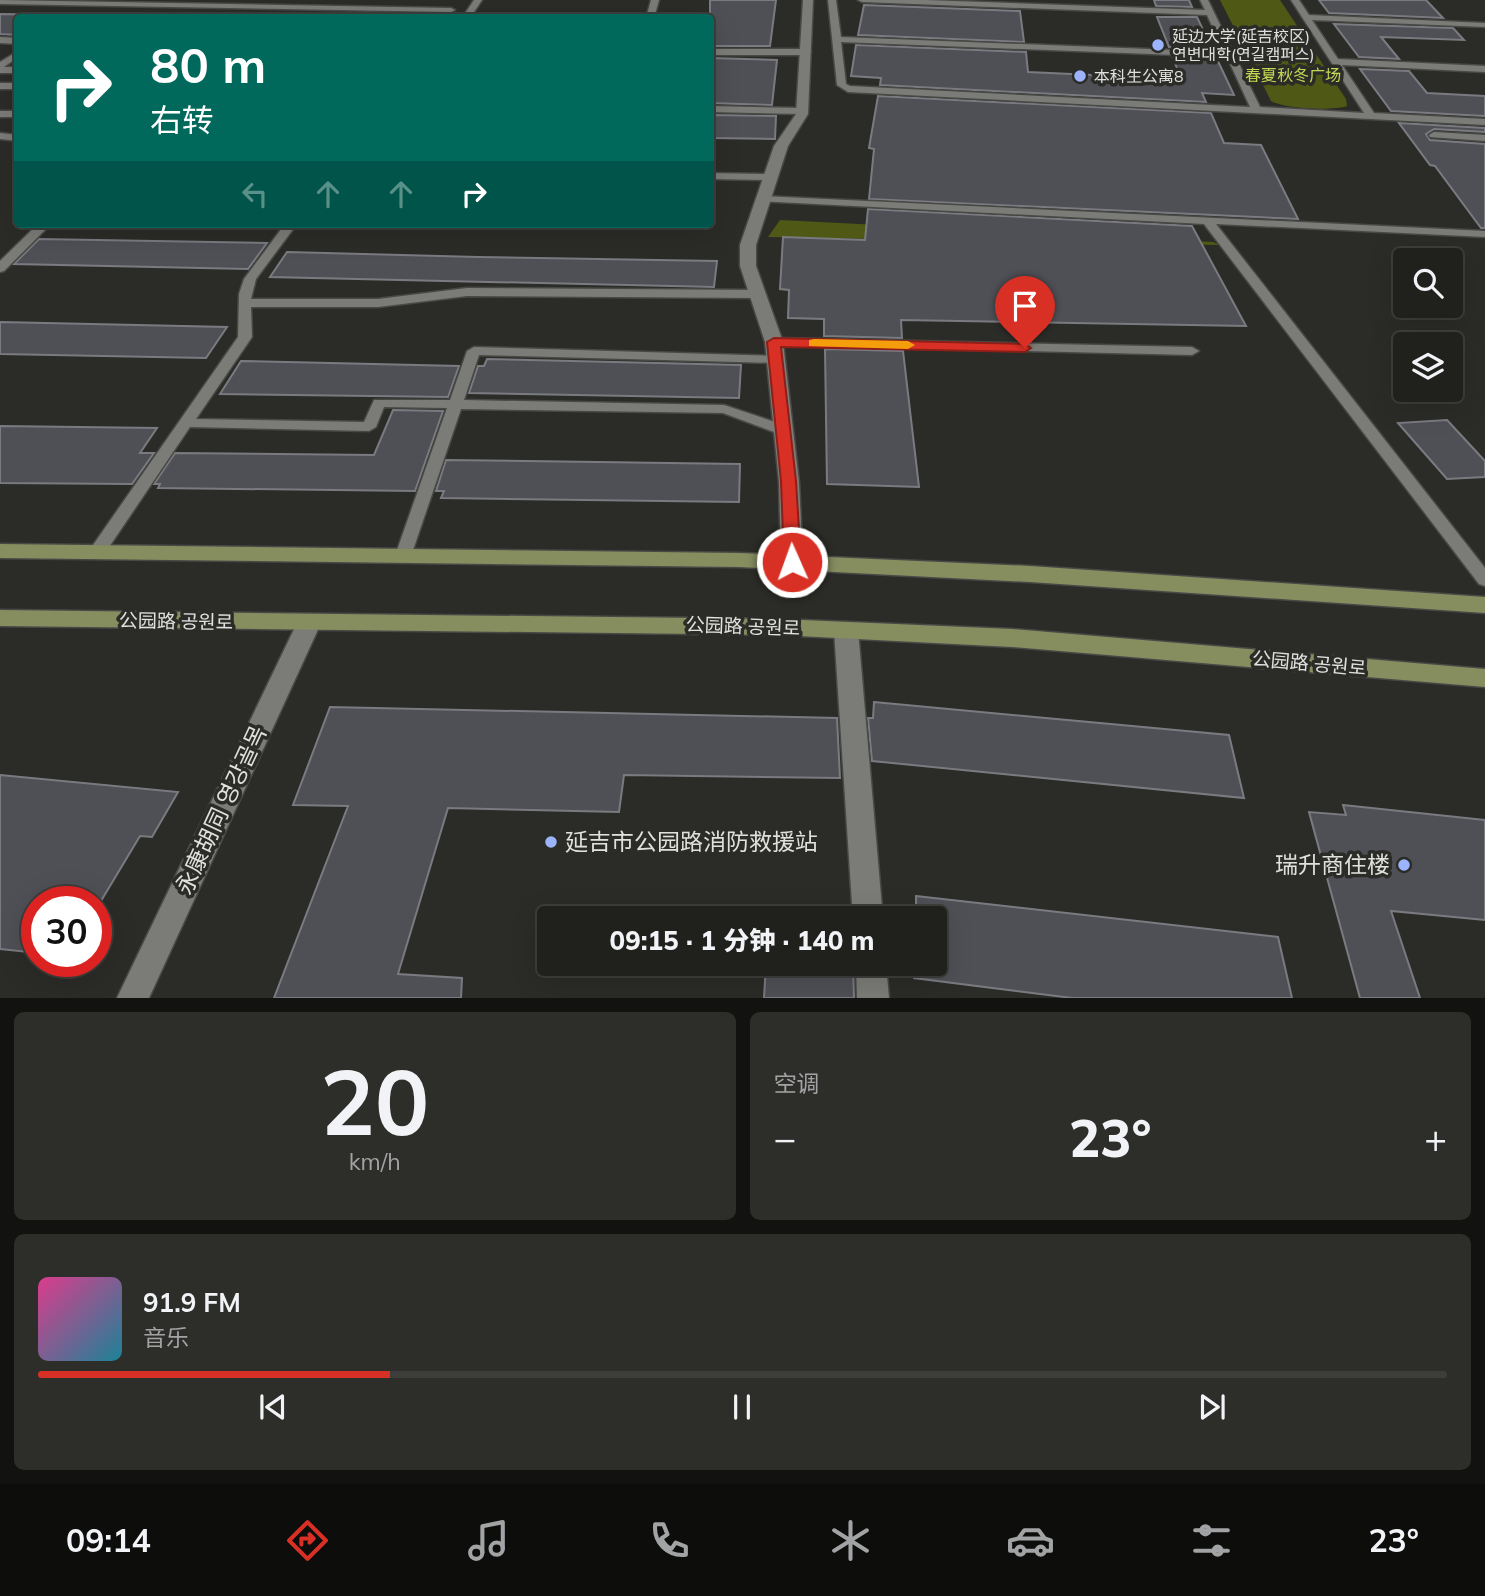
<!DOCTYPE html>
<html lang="zh">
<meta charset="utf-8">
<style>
body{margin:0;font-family:Mulish,"Noto Sans SC","Noto Sans KR",sans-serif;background:#2d2e2a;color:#f1f3f6;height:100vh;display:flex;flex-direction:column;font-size:26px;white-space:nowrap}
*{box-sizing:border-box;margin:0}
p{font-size:23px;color:#a2a3a4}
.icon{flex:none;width:38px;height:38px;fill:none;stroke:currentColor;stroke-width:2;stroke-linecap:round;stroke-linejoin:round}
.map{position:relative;height:998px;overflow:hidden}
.drawer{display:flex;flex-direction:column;gap:14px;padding:14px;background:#121210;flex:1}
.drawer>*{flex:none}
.banner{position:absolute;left:14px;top:14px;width:700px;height:214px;border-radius:7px;box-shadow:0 7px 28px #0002,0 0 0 2px #3d3e3b;background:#00695c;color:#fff;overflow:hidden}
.fabs{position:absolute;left:1393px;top:248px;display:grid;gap:14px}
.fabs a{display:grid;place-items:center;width:70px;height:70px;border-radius:7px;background:#20211d;box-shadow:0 7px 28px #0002,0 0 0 2px #3d3e3b;font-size:35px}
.speed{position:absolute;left:21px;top:886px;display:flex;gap:14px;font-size:35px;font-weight:700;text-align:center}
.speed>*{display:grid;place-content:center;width:91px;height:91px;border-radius:50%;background:#20211d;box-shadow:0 7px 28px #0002,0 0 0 2px #3d3e3b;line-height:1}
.speed .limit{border:10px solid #d22;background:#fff;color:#111}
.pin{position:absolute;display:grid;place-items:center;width:60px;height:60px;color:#fff;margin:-72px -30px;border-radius:50% 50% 50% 0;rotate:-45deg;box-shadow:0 0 7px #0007}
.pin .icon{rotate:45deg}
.me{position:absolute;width:77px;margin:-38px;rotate:358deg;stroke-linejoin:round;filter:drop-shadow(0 0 5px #0008)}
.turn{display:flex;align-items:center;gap:24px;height:147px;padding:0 21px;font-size:32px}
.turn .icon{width:91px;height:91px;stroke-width:2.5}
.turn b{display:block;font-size:49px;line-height:60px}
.lanes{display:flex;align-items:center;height:66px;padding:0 21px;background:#0003;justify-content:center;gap:35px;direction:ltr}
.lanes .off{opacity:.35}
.big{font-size:52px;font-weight:800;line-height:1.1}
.drawer .card{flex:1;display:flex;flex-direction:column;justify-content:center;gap:10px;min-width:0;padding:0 24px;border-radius:10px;background:#2d2e2a}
.drawer .dial{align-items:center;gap:0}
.dial b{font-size:91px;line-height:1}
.song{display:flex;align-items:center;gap:21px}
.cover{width:84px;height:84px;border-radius:10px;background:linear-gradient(135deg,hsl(330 70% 55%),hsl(190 70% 35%))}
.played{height:7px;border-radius:4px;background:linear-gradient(90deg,#d93025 25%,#3d3e3b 25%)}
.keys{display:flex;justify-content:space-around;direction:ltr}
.heat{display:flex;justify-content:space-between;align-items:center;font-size:38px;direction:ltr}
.drawer .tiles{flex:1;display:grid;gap:14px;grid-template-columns:1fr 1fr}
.card:last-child{grid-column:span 2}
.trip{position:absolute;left:537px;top:906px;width:410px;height:70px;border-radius:7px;background:#20211d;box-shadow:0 7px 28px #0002,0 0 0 2px #3d3e3b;font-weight:800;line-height:70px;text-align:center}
.tabs{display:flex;height:112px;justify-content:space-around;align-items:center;background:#0d0d0c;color:#a2a3a4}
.tabs .icon{width:49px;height:49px}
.tabs .selected{color:#d93025}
.tabs b{font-size:32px;color:#f1f3f6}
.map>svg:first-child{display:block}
.green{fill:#4f5814}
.building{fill:#4f5055;stroke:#797b80;stroke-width:2}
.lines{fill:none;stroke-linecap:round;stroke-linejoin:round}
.lane-casing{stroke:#484946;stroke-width:3}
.street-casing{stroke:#484946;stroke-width:3}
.primary-casing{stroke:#484946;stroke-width:3}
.lane{fill:#7b7c77;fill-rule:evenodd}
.street{fill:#7b7c77;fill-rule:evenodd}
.primary{fill:#868d5f;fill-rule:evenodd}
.route{fill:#d93025;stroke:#8d1f18;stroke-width:2}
.slow{fill:#f59e0b}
.poi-dot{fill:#9cb4fd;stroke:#2b2c27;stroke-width:2.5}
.labels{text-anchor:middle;stroke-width:7;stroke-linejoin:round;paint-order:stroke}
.far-poi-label{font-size:16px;fill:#e0e0de;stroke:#2b2c27;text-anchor:start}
.far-park-label{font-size:16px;fill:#c4d653;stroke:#2b2c27}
.street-label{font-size:19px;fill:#e0e0de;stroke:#2b2c27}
.near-street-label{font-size:23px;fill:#e0e0de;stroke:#2b2c27}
.near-poi-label{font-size:23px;fill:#e0e0de;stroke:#2b2c27;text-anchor:start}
</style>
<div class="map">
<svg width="1485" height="998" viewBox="0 0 1485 998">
<rect width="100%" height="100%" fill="#2b2c27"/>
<path class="green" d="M 1220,0 L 1280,0 L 1346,99 L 1347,106 C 1332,111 1285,109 1271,101 Z
M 780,220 L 1213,242 L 1220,245 L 768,237 Z"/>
<path class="building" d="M 710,0 L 776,0 L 770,46 L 710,46 Z
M 1154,0 L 1189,0 L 1192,7 L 1156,6 Z
M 1319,0 L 1426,0 L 1443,18 L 1329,13 Z
M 864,5 L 1020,11 L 1024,42 L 858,35 Z
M 0,14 L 62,15 L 59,18 L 18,18 L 18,35 L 0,34 Z
M 1157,17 L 1197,17 L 1212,49 L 1169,47 Z
M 1334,24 L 1453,28 L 1464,40 L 1381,37 L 1399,59 L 1359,57 Z
M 856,45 L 1026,52 L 1028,72 L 1181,79 L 1173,58 L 1217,59 L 1234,95 L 1202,93 L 1206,102 L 880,85 L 881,78 L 851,76 Z
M 710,58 L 777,60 L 772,105 L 710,103 Z
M 1360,69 L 1409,71 L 1427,93 L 1485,96 L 1485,116 L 1391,111 Z
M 878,96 L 1211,113 L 1224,143 L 1261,145 L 1298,219 L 869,199 L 874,149 L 869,148 Z
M 710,115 L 776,116 L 775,139 L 710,138 Z
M 1399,123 L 1485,128 L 1485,132 L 1434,129 L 1426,134 L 1430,140 L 1485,144 L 1485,228 L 1481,228 L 1435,166 L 1430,165 Z
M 868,209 L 1192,226 L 1246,326 L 901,320 L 902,338 L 824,336 L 824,319 L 788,318 L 789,290 L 780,289 L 783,237 L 865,240 Z
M 39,239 L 267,243 L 248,269 L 14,264 Z
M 287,252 L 478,257 L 717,261 L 714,287 L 270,277 Z
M 0,322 L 227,327 L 206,358 L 0,354 Z
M 825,349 L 903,351 L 919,487 L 827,484 Z
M 487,359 L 741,365 L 739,398 L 469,393 L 478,366 L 484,366 Z
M 241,361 L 459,366 L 448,397 L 220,394 Z
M 393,410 L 443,411 L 415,491 L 158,488 L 160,484 L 154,484 L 175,453 L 374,455 Z
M 1447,420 L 1485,461 L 1485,477 L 1447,479 L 1398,423 Z
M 0,426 L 157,428 L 140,453 L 154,453 L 132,484 L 0,483 Z
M 446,460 L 740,464 L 739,502 L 441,498 L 444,491 L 436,491 Z
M 874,702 L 1229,735 L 1244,798 L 872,761 L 868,718 L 873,718 Z
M 330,707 L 837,718 L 840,778 L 624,775 L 619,812 L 448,808 L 398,974 L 462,978 L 461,998 L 274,998 L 348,806 L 293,805 Z
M 0,775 L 178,792 L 152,837 L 140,836 L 101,901 L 37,901 L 37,953 L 0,949 Z
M 1343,805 L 1485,820 L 1485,920 L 1391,911 L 1420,998 L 1360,998 L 1309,812 L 1346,815 Z
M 916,896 L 1278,937 L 1292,998 L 1072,998 L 914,978 L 914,964 L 934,964 L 934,919 L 916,919 Z
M 766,964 L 853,964 L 854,998 L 764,998 Z"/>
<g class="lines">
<g class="lane-casing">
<path id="lane" d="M 0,0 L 451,8 L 455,10 L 451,12 L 0,4 Z
M 474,0 L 482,0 L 470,18 L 462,18 Z
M 651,0 L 659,0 L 654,18 L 646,18 Z
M 828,0 L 836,0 L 841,37 L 1224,52 L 1207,15 L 862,2 L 858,0 L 926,0 L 1205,10 L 1200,0 L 1208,0 L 1260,107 L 1364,113 L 1291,0 L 1299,0 L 1309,15 L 1485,23 L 1485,27 L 1312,20 L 1338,59 L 1485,66 L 1485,72 L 1342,65 L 1374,113 L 1485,119 L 1485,125 L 848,92 L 837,85 ZM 841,42 L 1227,57 L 1250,107 L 850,86 L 846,84 Z
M 0,37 L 18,38 L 18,44 L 0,43 Z
M 710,49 L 807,49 L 811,52 L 807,55 L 710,55 Z
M 18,51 L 18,57 L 4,67 L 18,67 L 18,73 L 0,73 L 0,62 Z
M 0,83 L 18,83 L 18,89 L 0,89 Z
M 710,106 L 802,108 L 807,111 L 802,114 L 710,112 Z
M 0,111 L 18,111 L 18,117 L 0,117 Z
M 1434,132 L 1485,135 L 1485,141 L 1430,137 L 1429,135 Z
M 0,133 L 18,135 L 18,141 L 0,139 Z
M 710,173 L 771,174 L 776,177 L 771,180 L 710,179 Z
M 763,196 L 1485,231 L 1485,237 L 1216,224 L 1485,568 L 1485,586 L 1479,584 L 1204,224 L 759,201 L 757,199 Z
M 38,224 L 51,224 L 4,271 L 0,272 L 0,261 Z
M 285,224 L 297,224 L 256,279 L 251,299 L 378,299 L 467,288 L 758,290 L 764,294 L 758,298 L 467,296 L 378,307 L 251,307 L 252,337 L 196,419 L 364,422 L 374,400 L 450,400 L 467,351 L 474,347 L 781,356 L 783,359 L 781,362 L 776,363 L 479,355 L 464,400 L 724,405 L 787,426 L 789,429 L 782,433 L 774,432 L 723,413 L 461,409 L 411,556 L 403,562 L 395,556 L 447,408 L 384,407 L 376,427 L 369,431 L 190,427 L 103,556 L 91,556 L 89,552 L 91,548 L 238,337 L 239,294 L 244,279 Z
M 774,338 L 1192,347 L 1199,351 L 1192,355 L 769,345 L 767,342 Z"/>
</g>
<g class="street-casing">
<path id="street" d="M 803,0 L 813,0 L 808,114 L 788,146 L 756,245 L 756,266 L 783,342 L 799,482 L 803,562 L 800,567 L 792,569 L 784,567 L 781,562 L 779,482 L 765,342 L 740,266 L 740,245 L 774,146 L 796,114 Z
M 309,615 L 317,617 L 321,623 L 149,998 L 117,998 L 297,623 L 301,617 Z
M 846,622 L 854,624 L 858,630 L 883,919 L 853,919 L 834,630 L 838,624 Z
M 856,964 L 886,964 L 889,998 L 857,998 Z"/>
</g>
<g class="primary-casing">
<path id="primary" d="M 0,544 L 739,553 L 1030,566 L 1485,597 L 1485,613 L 1030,582 L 739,567 L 0,558 Z
M 0,610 L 779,619 L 1012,629 L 1485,669 L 1485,687 L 1012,647 L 779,635 L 0,626 Z"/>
</g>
<use href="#lane" class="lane"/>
<use href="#street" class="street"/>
<use href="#primary" class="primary"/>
</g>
<path class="route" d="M 774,338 L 1025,344 L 1031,348 L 1025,352 L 781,347 L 796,481 L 801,562 L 792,568 L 784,562 L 781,481 L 767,342 Z"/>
<path class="slow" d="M 814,339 L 908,341 L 915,345 L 908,349 L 809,346 L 809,340 Z"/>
<g class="poi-dot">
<circle cx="1158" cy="45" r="7"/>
<circle cx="1080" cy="76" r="7"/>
<circle cx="551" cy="842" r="7"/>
<circle cx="1404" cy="865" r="7"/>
</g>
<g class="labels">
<g class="far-poi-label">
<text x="1172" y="42">延边大学(延吉校区)<tspan x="1172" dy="18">연변대학(연길캠퍼스)</tspan></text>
<text x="1094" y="82">本科生公寓8</text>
</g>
<g class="far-park-label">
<text x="1293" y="81">春夏秋冬广场</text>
</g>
<g class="street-label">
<text transform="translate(176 621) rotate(1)" y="7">公园路 공원로</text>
<text transform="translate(743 626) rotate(2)" y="7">公园路 공원로</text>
<text transform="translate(1309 663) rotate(5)" y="7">公园路 공원로</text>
</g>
<g class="near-street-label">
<text transform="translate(221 810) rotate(-65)" y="8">永康胡同 영강골목</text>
</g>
<g class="near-poi-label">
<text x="565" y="850">延吉市公园路消防救援站</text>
<text x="1390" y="873" text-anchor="end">瑞升商住楼</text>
</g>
</g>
</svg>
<div class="fabs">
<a><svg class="icon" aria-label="search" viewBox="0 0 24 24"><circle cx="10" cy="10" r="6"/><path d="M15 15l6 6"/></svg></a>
<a><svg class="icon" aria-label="layers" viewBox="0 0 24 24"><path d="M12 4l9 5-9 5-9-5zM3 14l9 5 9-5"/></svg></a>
</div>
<div class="speed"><div class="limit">30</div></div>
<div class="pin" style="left:1025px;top:348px;background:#d93025"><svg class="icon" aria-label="arrive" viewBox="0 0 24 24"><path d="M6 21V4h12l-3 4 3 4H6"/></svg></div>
<svg class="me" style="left:792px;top:562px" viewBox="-20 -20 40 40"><circle r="17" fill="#d93025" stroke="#fff" stroke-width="3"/><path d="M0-11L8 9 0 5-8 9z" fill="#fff"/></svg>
<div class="trip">09:15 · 1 分钟 · 140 m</div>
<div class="banner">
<div class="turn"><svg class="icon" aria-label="right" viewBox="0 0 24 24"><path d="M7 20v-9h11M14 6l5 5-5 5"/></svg><div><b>80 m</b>右转</div></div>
<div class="lanes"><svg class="icon off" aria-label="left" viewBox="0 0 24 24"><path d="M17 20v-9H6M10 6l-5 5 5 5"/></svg><svg class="icon off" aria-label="ahead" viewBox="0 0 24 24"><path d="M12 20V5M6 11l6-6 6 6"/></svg><svg class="icon off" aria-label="ahead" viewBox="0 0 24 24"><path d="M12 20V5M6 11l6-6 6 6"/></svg><svg class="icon" aria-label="right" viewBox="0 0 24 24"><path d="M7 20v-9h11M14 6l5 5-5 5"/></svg></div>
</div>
</div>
<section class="drawer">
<div class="tiles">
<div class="card dial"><b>20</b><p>km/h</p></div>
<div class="card"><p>空调</p>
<div class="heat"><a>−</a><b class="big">23°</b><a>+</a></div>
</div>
<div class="card">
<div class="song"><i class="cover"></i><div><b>91.9 FM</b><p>音乐</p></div></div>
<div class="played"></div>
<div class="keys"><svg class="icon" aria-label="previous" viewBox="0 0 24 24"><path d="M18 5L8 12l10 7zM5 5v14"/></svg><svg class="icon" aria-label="pause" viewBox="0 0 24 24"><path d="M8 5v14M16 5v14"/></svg><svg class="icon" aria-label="next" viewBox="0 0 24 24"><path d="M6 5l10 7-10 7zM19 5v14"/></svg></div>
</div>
</div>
</section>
<nav class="tabs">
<b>09:14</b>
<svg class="icon selected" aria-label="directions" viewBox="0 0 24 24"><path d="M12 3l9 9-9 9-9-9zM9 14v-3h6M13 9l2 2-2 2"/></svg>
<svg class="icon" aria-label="music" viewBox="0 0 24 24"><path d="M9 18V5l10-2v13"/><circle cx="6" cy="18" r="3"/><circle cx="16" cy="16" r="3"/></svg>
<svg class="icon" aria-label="phone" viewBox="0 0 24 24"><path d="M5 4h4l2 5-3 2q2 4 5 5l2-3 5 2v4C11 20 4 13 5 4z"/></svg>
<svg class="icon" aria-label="climate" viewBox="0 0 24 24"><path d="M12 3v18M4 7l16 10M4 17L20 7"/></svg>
<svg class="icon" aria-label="car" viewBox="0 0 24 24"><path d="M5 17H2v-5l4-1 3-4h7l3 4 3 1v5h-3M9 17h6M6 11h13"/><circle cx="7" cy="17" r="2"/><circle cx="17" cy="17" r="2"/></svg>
<svg class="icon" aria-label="filters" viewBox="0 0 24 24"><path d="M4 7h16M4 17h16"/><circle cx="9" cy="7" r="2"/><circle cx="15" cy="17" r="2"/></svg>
<b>23°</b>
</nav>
